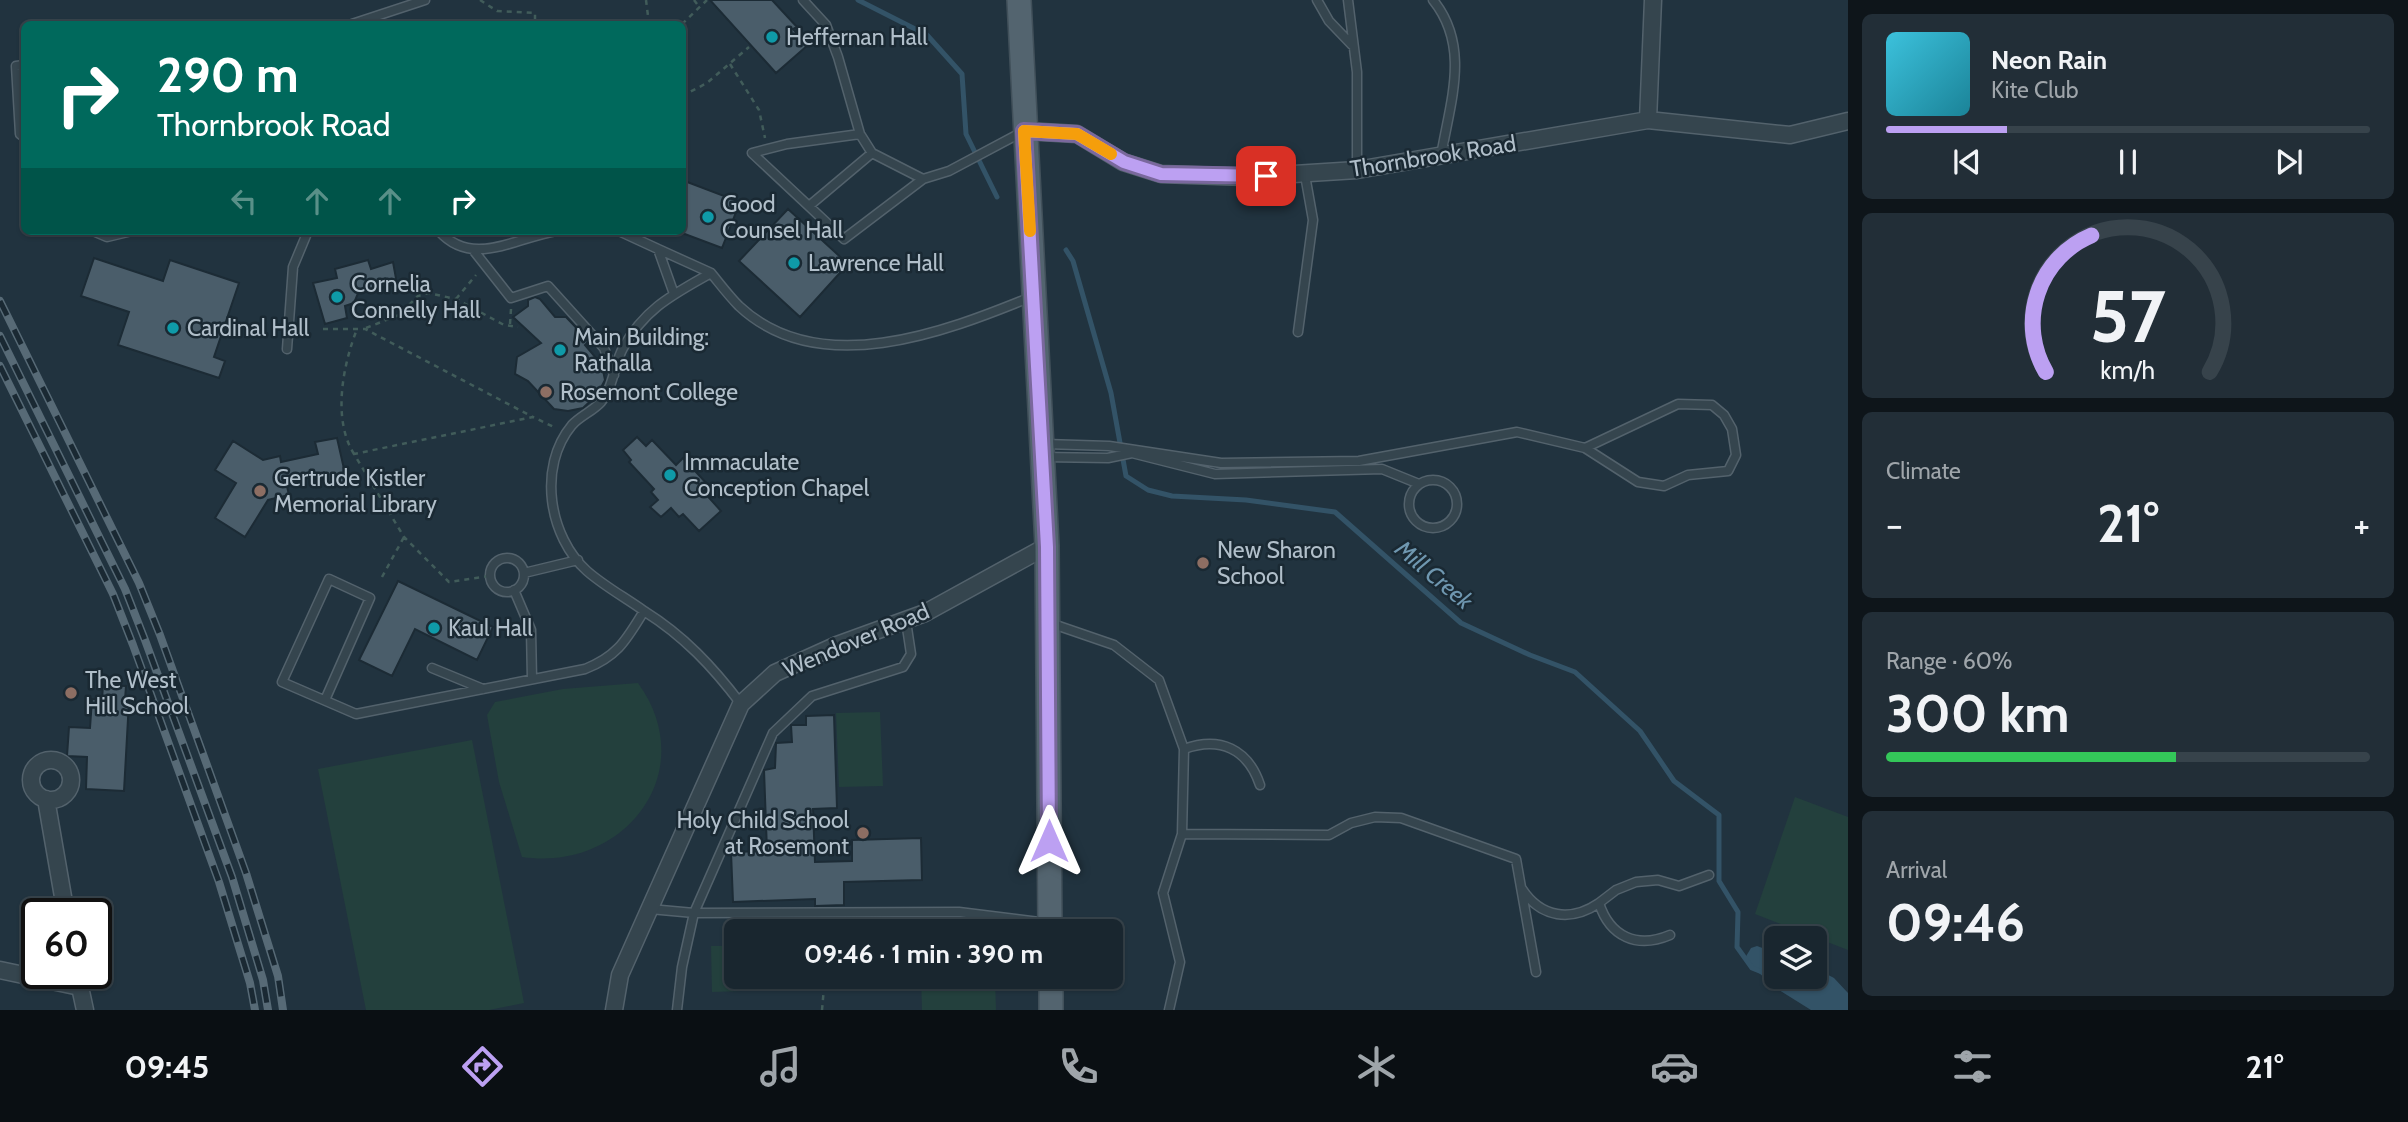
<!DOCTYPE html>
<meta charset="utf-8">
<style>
body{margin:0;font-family:Cabin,sans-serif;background:#222e37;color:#f1f3f6;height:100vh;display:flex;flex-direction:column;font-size:26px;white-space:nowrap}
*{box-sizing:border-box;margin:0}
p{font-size:23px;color:#9fa5aa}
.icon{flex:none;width:38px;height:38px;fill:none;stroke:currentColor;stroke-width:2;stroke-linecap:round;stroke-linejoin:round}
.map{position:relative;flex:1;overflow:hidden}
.panel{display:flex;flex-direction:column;gap:14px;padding:14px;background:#0e151a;width:560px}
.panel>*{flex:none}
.hud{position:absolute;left:21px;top:21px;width:665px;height:214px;border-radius:10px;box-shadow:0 2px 5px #0004,0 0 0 2px #37434b;background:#00695c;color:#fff;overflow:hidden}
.buttons{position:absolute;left:1764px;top:926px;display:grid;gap:14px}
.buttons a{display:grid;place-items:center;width:63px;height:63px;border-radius:10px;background:#19262f;box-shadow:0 2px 5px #0004,0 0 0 2px #37434b;font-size:35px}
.speed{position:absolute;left:21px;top:898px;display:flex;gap:14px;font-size:35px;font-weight:700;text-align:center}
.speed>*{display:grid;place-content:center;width:91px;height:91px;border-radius:50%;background:#19262f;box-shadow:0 2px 5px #0004,0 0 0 2px #37434b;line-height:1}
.speed .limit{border:4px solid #111;border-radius:10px;background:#fff;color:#111}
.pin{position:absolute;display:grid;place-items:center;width:60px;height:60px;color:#fff;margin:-30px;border-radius:14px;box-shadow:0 4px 10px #0006}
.me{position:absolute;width:77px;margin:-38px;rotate:0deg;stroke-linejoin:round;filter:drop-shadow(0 0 5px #0008)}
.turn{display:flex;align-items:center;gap:24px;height:147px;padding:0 21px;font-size:32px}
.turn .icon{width:91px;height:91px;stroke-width:2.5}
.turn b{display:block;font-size:49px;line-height:60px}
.lanes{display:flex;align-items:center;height:66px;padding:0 21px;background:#0003;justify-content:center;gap:35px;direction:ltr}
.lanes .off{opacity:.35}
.big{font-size:52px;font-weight:700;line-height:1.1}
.panel .card{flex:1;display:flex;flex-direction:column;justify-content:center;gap:10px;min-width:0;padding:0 24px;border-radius:10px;background:#222e37}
.panel .dial{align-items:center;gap:0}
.dial svg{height:182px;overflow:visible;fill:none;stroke:#37434b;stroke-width:7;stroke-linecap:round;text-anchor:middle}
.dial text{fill:#f1f3f6;stroke:none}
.song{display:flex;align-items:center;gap:21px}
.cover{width:84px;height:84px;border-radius:10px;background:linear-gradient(135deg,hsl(190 70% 55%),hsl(190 70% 35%))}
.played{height:7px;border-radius:4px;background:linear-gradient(90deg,#bca0f2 25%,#37434b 25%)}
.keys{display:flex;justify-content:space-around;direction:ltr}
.heat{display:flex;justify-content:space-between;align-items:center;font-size:38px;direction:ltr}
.charge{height:10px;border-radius:5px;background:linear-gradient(90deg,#34c759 60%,#37434b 0)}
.trip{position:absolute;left:724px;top:919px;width:399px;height:70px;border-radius:10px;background:#19262f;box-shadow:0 2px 5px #0004,0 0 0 2px #37434b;font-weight:700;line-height:70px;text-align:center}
.tabs{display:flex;height:112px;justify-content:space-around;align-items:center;background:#0a0f13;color:#9fa5aa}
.tabs .icon{width:49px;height:49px}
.tabs .current{color:#bca0f2}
.tabs b{font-size:32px;color:#f1f3f6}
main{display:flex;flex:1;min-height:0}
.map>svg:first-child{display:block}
.green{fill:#23403d}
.water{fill:#335367}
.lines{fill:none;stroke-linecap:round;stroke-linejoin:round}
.stream{stroke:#335367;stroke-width:5}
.building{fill:#4a5d6a;stroke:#1c2b35;stroke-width:2}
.service-casing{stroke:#53626c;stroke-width:11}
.minor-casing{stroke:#53626c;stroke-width:19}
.primary-casing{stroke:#41505a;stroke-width:26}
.path{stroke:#415c5a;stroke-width:2.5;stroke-dasharray:5 5;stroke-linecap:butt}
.service{stroke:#35454e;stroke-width:8}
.minor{stroke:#35454e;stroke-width:16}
.primary{stroke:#53646f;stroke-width:23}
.rail-casing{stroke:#576a76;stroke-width:8}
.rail{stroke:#1a2933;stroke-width:5;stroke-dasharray:16;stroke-linecap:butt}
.route-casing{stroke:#7a689d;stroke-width:18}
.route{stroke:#bca0f2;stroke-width:12}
.slow{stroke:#f59e0b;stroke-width:12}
.culture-dot{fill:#0f9aa8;stroke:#1a2933;stroke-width:2.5}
.education-dot{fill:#8d6e63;stroke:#1a2933;stroke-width:2.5}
.labels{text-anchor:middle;stroke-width:5;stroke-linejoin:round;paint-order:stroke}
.poi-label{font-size:23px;fill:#b1bfca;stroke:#1a2933;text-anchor:start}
.street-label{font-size:23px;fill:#b1bfca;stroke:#1a2933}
.water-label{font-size:24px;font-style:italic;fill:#6f97b0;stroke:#1a2933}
</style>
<main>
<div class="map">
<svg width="1848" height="1010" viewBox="0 0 1848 1010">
<rect width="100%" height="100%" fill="#21333f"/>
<path class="green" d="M 638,683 C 702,771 625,872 522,857 L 499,782 L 487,715 L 495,702 L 563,689 Z
M 880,712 L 883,786 L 839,787 L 836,713 Z
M 472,740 L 524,1003 L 489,1010 L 366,1010 L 318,769 Z
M 1795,797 L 1848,817 L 1848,950 L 1755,914 Z
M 711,946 L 737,946 L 737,976 L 741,977 L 742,991 L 712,992 Z
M 921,977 L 995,977 L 996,1010 L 922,1010 Z"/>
<path class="water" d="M 1757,946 L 1776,953 L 1776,976 L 1815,976 L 1815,968 L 1834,978 L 1848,993 L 1848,1010 L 1811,1010 L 1779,990 L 1746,962 L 1745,958 L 1751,948 Z"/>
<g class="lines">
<path class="stream" d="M 858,0 L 927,35 L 962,74 L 966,134 L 997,197
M 1066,250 L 1073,261 L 1111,393 L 1126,476 L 1148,490 L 1172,496 L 1246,500 L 1335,512 L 1461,623 L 1530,655 L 1575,672 L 1640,731 L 1674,781 L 1719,815 L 1719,881 L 1738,912 L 1737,947 L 1752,968 L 1762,972"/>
</g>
<path class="building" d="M 710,0 L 772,0 L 797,27 L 793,29 L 808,45 L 776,73 Z
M 682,180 L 740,202 L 722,248 L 682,233 Z
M 788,209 L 848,264 L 800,317 L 739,261 Z
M 94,258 L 163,281 L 170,260 L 239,283 L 214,357 L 225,361 L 219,378 L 118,345 L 129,312 L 81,296 Z
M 368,260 L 371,269 L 393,262 L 397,284 L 359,291 L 354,303 L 345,306 L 347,318 L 325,324 L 313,283 L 337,278 L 335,269 Z
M 535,297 L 540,299 L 555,317 L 566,317 L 589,341 L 585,345 L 602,365 L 605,380 L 597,395 L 583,408 L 568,411 L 554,409 L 528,381 L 515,374 L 517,357 L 541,343 L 513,317 L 528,306 L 528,300 Z
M 637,437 L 646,446 L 652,440 L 676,465 L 683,458 L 709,486 L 703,491 L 721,511 L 699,531 L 683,514 L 679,517 L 671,508 L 661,517 L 650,507 L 658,500 L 651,492 L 654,489 L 629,462 L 631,460 L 623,450 Z
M 337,438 L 347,482 L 327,486 L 324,474 L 286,482 L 289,495 L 268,500 L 245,537 L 215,518 L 236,483 L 215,470 L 233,441 L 263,460 L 280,456 L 281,462 L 318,454 L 315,442 Z
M 398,581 L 493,627 L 477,660 L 415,629 L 392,676 L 359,660 Z
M 103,685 L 126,686 L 125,700 L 129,701 L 124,791 L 86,789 L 87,757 L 67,756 L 69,727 L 90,728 L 92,699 L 102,700 Z
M 834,715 L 837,808 L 813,809 L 815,862 L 852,861 L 852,840 L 921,838 L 922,880 L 844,882 L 844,905 L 815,906 L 815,899 L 733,902 L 731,852 L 767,851 L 764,770 L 775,768 L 776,743 L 792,742 L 791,725 L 806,725 L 806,716 Z"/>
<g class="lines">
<g class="service-casing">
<path id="service" d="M 803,0 L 826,25 L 838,57 L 860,134 L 872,153 L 923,179 L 949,171 L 1024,131
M 1317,0 L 1329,21 L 1352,45
M 1348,0 L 1357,72 L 1357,170
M 1433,0 C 1471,47 1450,102 1441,156
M 352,24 L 425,0
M 24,65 L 16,66 L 20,134 L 24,137
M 860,134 L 787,144 L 752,153 L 844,239 L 923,179
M 809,206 L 872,153
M 93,231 L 107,237 L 132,231
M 439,231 C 472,268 515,238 556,231
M 619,231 L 658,249
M 474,251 L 511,298 L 548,286 L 604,348 L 614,375
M 711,273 C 720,284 729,296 739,306 C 819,381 945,332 1031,297
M 1298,332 L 1313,220 L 1305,175
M 287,349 L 293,267 L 308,231
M 1045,444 L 1109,446 L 1221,463 L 1359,461 L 1517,432 L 1585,448 L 1638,482 L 1664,486 L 1688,475 L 1728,471 L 1736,455 L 1732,429 L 1724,415 L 1712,405 L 1678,404 L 1585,448
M 1043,457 L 1108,458 L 1132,453 L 1215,474 L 1382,469 L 1419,484
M1409 504a24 24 0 1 1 48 0a24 24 0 1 1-48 0Z
M490 575a17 17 0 1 1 34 0a17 17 0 1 1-34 0Z
M 524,573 L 578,560
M 514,590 L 531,630 L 532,679
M 644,611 C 626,598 604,586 587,571 C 549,537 537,467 572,425 C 580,416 593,411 601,402 C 614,386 614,364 623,348 C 645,308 674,294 711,273 L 658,249 L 674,294
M 1050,623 L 1114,645 L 1159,680 L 1184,749 L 1182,834 L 1163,893 L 1180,962 L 1169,1010
M 432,668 L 483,689
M 325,700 L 370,598 L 329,579 L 282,682 L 356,714 L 585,669 C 618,656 626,640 644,611 C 684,636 713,667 741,704
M 1184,749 C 1220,736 1248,749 1260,785
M 1182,834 L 1329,835 L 1351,823 L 1375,817 L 1401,818 L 1516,859 L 1536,972
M 1522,889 C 1541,918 1571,922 1599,903 C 1610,937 1637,949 1670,935
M 1599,903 L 1616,890 L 1636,882 L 1658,880 L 1679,886 L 1709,875
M 650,909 L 694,913 L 959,912 L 1047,923
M 677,1010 L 682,967 L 694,913 L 773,733 L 812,696 L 903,667 L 911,654 L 906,621"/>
</g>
<g class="minor-casing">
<path id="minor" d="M 1648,120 L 1653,0
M 1024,131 L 1077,134 L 1123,162 L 1161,174 L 1247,177 L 1357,170 L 1648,120 L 1790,135 L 1848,121
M31 780a20 20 0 1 1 40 0a20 20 0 1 1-40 0Z
M 46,799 L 66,914
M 0,970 L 80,987
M 77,973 L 85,1010
M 614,1010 L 620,975 L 741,704 L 775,673 L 837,645 L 925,613 L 1047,546"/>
</g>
<g class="primary-casing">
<path id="primary" d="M 1019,0 L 1047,546 L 1050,931
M 1051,976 L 1051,1010"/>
</g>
<path class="path" d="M 480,0 L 497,11 L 535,13 L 535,24
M 646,0 L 649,24
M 694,0 L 700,8
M 682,24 L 707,0
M 730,64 L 759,110 L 765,138
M 682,96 L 707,83 L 749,47
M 456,299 L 476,275
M 510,324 L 511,309
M 366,328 L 399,315 L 418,296 L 428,293 L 456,299 L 504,325 L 518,327
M 323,329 L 365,329 L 533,417
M 354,454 C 332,419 343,365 357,329
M 489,576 L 449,582 L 404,537 L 354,454 L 533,417 L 556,428
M 382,577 L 404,537
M 822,1010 L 825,976"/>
<use href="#service" class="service"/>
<use href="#minor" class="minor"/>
<use href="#primary" class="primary"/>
<g class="rail-casing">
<path id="rail" d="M 0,301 L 139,583 L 160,635 L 246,873 L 278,976 L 283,1010
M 0,336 L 125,589 L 145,640 L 232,877 L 263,980 L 268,1010
M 0,366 L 113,594 L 133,645 L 219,882 L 250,983 L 255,1010"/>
</g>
<use href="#rail" class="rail"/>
</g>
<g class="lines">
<g class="route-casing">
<path id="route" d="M 1049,841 L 1047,547 L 1024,131 L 1077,134 L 1124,162 L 1161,174 L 1266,176"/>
</g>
<use href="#route" class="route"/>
<path class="slow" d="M 1030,231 L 1024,131 L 1077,134 L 1111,154"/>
</g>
<g class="culture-dot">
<circle cx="772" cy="37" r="7"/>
<circle cx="708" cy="217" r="7"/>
<circle cx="794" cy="263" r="7"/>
<circle cx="337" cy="297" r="7"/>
<circle cx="173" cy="328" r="7"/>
<circle cx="560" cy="350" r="7"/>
<circle cx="670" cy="475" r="7"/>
<circle cx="434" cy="628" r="7"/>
</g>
<g class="education-dot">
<circle cx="546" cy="392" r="7"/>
<circle cx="260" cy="491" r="7"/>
<circle cx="1203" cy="563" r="7"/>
<circle cx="71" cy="693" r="7"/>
<circle cx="863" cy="833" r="7"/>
</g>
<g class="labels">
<g class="poi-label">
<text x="786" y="45">Heffernan Hall</text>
<text x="722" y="212">Good<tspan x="722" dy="26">Counsel Hall</tspan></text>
<text x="808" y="271">Lawrence Hall</text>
<text x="351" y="292">Cornelia<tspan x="351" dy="26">Connelly Hall</tspan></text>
<text x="187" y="336">Cardinal Hall</text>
<text x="574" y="345">Main Building:<tspan x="574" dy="26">Rathalla</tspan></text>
<text x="560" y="400">Rosemont College</text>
<text x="684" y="470">Immaculate<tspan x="684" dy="26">Conception Chapel</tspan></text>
<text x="274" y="486">Gertrude Kistler<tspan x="274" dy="26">Memorial Library</tspan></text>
<text x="1217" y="558">New Sharon<tspan x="1217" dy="26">School</tspan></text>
<text x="448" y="636">Kaul Hall</text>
<text x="85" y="688">The West<tspan x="85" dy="26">Hill School</tspan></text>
<text x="849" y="828" text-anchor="end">Holy Child School<tspan x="849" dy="26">at Rosemont</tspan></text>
</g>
<g class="street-label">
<text transform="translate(1433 156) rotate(-9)" y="8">Thornbrook Road</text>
<text transform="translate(856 640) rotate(-23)" y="8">Wendover Road</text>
</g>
<g class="water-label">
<text transform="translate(1434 575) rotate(40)" y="8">Mill Creek</text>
</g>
</g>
</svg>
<div class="buttons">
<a><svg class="icon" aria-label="layers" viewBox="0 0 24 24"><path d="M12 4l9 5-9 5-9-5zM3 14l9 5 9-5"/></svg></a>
</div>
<div class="speed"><div class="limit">60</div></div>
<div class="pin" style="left:1266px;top:176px;background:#d93025"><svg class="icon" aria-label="arrive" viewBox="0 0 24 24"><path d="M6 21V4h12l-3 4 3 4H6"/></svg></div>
<svg class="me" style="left:1049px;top:841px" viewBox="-20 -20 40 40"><path d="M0-17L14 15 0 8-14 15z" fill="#bca0f2" stroke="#fff" stroke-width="4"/></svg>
<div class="trip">09:46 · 1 min · 390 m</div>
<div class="hud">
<div class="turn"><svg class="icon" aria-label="right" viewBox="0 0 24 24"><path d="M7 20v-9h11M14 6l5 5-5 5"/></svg><div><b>290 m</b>Thornbrook Road</div></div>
<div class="lanes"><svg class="icon off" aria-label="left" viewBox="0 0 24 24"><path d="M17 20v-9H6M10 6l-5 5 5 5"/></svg><svg class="icon off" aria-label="ahead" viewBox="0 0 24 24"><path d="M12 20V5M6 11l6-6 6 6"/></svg><svg class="icon off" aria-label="ahead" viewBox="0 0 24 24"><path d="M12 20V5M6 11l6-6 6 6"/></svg><svg class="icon" aria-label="right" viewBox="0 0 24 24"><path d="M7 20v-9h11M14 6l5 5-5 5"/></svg></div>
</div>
</div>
<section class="panel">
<div class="card">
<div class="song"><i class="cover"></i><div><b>Neon Rain</b><p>Kite Club</p></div></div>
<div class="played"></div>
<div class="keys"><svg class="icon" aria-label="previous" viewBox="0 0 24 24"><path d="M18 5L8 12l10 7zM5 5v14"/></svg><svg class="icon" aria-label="pause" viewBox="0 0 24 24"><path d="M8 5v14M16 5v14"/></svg><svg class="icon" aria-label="next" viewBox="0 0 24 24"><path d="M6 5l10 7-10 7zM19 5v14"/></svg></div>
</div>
<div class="card dial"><svg viewBox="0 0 100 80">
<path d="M14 69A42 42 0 1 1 86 69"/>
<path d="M14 69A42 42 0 0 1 34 9" stroke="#bca0f2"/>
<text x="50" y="56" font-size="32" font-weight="700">57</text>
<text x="50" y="72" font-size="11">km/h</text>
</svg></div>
<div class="card"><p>Climate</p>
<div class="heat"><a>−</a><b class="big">21°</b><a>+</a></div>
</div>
<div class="card"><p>Range · 60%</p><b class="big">300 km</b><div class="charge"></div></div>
<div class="card"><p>Arrival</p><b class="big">09:46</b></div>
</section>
</main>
<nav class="tabs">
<b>09:45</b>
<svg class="icon current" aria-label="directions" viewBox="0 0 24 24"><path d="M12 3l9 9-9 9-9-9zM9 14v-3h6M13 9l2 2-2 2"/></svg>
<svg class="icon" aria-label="music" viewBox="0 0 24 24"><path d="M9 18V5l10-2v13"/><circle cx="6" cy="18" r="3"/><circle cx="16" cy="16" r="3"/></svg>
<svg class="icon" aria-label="phone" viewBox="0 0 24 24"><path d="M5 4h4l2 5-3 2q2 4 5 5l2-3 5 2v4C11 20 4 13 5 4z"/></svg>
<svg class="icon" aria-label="climate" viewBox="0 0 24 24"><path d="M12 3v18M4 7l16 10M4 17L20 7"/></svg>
<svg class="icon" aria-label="car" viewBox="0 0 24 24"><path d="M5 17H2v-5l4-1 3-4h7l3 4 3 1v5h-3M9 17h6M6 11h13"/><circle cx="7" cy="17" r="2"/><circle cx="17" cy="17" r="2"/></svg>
<svg class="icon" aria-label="filters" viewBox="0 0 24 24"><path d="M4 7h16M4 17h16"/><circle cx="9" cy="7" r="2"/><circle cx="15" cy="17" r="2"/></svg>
<b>21°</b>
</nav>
